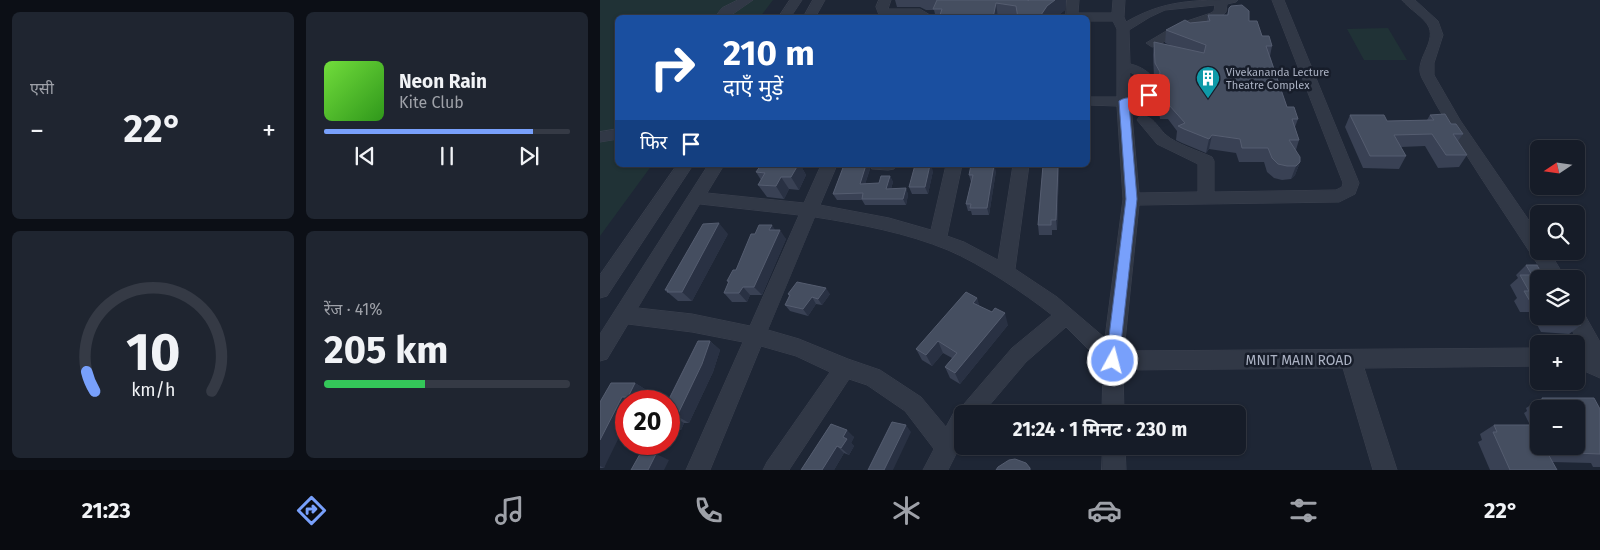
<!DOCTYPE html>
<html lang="hi">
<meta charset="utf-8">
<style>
body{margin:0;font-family:"Fira Sans","Noto Sans Devanagari",sans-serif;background:#1f2530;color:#f1f3f6;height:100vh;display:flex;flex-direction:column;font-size:19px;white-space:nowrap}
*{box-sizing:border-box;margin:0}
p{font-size:16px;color:#9ea1a8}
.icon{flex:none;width:28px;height:28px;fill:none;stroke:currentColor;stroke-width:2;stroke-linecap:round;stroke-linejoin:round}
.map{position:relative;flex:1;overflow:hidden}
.panel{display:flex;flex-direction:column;gap:12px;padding:12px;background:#0c0f16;width:600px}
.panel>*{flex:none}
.top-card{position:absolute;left:15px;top:15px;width:475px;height:152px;border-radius:8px;box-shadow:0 1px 4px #0004,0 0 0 1px #353a45;background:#1a4fa0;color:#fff;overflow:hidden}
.needle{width:32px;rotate:257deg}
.tools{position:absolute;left:930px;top:140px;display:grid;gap:10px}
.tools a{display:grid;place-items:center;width:55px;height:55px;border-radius:8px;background:#161c28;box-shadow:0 1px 4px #0004,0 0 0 1px #353a45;font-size:25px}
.speed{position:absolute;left:15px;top:390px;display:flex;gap:10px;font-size:25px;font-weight:700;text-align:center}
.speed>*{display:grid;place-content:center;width:65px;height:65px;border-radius:50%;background:#161c28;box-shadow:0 1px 4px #0004,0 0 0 1px #353a45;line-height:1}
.speed .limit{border:8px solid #d22;background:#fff;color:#111}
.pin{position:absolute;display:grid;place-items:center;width:42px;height:42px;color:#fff;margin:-21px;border-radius:10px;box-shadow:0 2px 8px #0006}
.me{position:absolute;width:55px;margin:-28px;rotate:7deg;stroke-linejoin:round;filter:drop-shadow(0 0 4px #0008)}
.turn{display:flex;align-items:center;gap:18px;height:105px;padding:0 25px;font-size:22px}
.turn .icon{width:65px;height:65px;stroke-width:2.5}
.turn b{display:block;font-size:35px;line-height:42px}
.then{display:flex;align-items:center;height:48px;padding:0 25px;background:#0003;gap:10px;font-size:19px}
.big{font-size:38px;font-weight:700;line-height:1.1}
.panel .widget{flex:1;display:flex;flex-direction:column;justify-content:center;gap:8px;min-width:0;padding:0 18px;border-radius:8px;background:#1f2530}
.panel .dial{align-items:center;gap:0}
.dial svg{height:130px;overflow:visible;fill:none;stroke:#353a45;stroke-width:7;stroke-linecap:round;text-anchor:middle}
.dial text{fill:#f1f3f6;stroke:none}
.song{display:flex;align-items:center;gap:15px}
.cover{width:60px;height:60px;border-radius:8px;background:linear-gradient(135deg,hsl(100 70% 55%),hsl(110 70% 35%))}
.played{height:5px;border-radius:2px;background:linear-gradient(90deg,#78a0fb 85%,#353a45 85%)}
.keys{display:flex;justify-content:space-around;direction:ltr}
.heat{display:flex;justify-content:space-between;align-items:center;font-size:28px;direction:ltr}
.charge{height:8px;border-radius:4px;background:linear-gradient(90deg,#34c759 41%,#353a45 0)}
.panel .tiles{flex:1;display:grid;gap:12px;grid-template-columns:repeat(2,1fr)}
.trip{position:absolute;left:354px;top:405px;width:292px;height:50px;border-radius:8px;background:#161c28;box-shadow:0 1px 4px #0004,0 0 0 1px #353a45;font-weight:700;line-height:50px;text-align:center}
.tabs{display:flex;height:80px;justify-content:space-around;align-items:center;background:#090b10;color:#9ea1a8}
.tabs .icon{width:35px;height:35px}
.tabs .on{color:#78a0fb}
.tabs b{font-size:22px;color:#f1f3f6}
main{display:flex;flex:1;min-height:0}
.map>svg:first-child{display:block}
.green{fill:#203236}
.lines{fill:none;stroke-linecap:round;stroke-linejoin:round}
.minor-casing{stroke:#3b414f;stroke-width:1}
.minor{fill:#313846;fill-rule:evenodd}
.wall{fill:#394154;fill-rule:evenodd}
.shaded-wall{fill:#293143}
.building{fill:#454e60;stroke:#555d70}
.route{fill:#78a0fb;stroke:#4e68a3}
.labels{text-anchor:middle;stroke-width:5;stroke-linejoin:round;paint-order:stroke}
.far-poi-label{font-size:11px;fill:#abb2c3;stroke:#171d2a;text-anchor:start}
.street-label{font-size:14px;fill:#abb2c3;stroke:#171d2a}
</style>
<main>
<section class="panel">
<div class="tiles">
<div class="widget"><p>एसी</p>
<div class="heat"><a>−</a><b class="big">22°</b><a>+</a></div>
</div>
<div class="widget">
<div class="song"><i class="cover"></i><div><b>Neon Rain</b><p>Kite Club</p></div></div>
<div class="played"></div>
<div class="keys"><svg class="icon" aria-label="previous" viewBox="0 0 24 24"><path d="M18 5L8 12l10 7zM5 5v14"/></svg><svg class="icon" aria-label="pause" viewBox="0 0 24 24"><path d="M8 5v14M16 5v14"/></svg><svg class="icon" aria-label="next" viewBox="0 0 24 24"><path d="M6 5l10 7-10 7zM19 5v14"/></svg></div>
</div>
<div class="widget dial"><svg viewBox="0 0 100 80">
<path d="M14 69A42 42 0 1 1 86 69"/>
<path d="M14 69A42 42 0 0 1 9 57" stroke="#78a0fb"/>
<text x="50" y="56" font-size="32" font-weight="700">10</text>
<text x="50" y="72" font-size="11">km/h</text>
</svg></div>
<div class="widget"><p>रेंज · 41%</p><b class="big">205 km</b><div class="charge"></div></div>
</div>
</section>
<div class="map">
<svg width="1000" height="470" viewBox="0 0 1000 470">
<rect width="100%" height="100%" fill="#1e2635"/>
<path class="green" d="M 0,0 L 173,0 L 160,17 L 18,18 L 18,165 L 52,165 L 0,236 Z
M 788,28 L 807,60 L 764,60 L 747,29 Z"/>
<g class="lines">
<g class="minor-casing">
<path id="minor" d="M 138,0 L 153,0 L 127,18 L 114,18 L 122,8 Z
M 190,0 L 202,0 L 190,18 L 178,18 Z
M 213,0 L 225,0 L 215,18 L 203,18 Z
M 279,0 L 291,0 L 288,9 L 320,9 L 335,18 L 279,15 L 276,7 Z
M 467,0 L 479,0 L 478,13 L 512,13 L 513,0 L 525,0 L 524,17 L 526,22 C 564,0 594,0 638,0 L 636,2 L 627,4 L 626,12 L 619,19 L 586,30 L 556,46 L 552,47 L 546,43 L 578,24 L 611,13 L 614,11 L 615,5 L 565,10 L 550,17 L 529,30 L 530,64 C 545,67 564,81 554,98 L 531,105 L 539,193 L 598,192 L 598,164 L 557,144 L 537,120 L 539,117 C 552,113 557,127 566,135 C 576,144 599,151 612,157 L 614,161 L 614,192 L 736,190 L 742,187 L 743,183 L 672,0 L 684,0 L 759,183 L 755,194 L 739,202 L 539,205 L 524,351 L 939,348 L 939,366 L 764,368 L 797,470 L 773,470 L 743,368 L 523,370 L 524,414 L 502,414 L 503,364 L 466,327 L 426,362 L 382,414 L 362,414 L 362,442 L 348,470 L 323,470 L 334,449 L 305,411 L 267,385 L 249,379 L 189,470 L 163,470 L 167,462 L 230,372 L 196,356 L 161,346 L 110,470 L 86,470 L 143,342 L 92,332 L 28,324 L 7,359 L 0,361 L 0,334 L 108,165 L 124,165 L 107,193 L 204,203 L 221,165 L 237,165 L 220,205 L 289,218 L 331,230 L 346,165 L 362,165 L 347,236 L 364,242 L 398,260 L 413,165 L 429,165 L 415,269 L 457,297 L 505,338 L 523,199 L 517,106 L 488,105 L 488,97 L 517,97 L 517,29 L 513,21 L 488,21 L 488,18 L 466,18 ZM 530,72 C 540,77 543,82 542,93 L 531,97 ZM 100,204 L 199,215 L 150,326 L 92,314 L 38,308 ZM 215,217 C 260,224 307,233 348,250 C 381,264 424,293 452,315 L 412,348 L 358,411 L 354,412 L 346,427 L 321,397 L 280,370 L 248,359 L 199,339 L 168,330 Z
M 802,0 L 815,0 L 838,21 L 843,35 L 834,63 L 834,75 L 860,120 L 939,235 L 939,251 L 949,251 L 966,279 L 947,279 C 905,212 858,148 822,78 C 813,61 836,44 829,27 C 824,17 809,9 802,0 Z
M 18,129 L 18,139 L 0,142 L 0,132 Z
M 77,165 L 93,165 L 7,296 L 0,298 L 0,275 Z
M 270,165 L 296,165 L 294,169 L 288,170 L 272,169 Z
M 976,308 L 982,310 L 1000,342 L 1000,378 L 982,370 L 976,361 L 978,342 L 965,316 L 976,316 Z
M 503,446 L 525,446 L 526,470 L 502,470 Z"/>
</g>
<use href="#minor" class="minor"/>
</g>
<path class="wall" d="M 295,0 L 466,0 L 465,10 L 455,18 L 336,18 L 334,10 L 326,10 L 320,7 L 297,7 Z
M 629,8 L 649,21 L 672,46 L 670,56 L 687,107 L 698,119 L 695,127 L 699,140 L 696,150 L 700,162 L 695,175 L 691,179 L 682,180 L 674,178 L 667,172 L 664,162 L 639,162 L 636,153 L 609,149 L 606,153 L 582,143 L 576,140 L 577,131 L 568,119 L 560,119 L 557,96 L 558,85 L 554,77 L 553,55 L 554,42 L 570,45 L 565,43 L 566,30 L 607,21 L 608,15 L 627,15 Z
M 750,115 L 787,121 L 827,120 L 830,115 L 851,124 L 863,134 L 858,141 L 867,155 L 859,167 L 838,168 L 825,146 L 801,147 L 806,156 L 799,169 L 763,168 L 745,127 Z
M 244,165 L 268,165 L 270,169 L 265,184 L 279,183 L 290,176 L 293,182 L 291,189 L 306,188 L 308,195 L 306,205 L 265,205 L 262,200 L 237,200 L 233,194 Z
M 443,165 L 459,165 L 457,230 L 452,230 L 452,235 L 439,235 L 438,225 Z
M 201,166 L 206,175 L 199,190 L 189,189 L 184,199 L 167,197 L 158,185 L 161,180 L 156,172 Z
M 333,171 L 328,194 L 312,194 L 309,187 Z
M 396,171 L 389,215 L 372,215 L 371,211 L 368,211 L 366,204 L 371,182 L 369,175 Z
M 176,230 L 186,239 L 162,295 L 150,295 L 147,302 L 132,302 L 124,293 L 129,283 L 127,281 L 136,270 L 155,234 Z
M 128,234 L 92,301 L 78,301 L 65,290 Z
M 926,265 L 939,279 L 939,316 L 975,316 L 981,325 L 969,334 L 941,332 L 930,312 L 920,312 L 914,301 L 917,298 L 910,285 L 918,278 L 916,275 Z
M 188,294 L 230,294 L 222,305 L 216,304 L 208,316 L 190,311 L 185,305 L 189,296 Z
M 377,298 L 379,306 L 408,325 L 360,384 L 350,378 L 345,367 L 352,358 L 343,353 L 332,366 L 322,360 L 316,349 Z
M 110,341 L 120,350 L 113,372 L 89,423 L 84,423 L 81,430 L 69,430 L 69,401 Z
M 35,383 L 48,391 L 43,401 L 26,401 L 4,468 L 0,468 L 0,402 Z
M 942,398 L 1000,409 L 1000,467 L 993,467 L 991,463 L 952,462 L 957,470 L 890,470 L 878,442 L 882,440 L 880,434 L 894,425 L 930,425 L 924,413 L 927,411 L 926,408 ZM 939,409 L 976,409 L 939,446 Z
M 231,424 L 254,437 L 251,443 L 254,446 L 249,455 L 244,453 L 234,470 L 201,470 Z"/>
<path class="shaded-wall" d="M 455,0 L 466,0 L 465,10 L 455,18 L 442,18 L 441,15 L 447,6 Z
M 396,3 L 398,18 L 393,18 Z
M 612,135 L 609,149 L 606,153 L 609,139 Z
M 700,162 L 695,175 L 691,179 L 696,166 Z
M 192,165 L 202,165 L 201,166 L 206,175 L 199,190 L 191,177 Z
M 266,165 L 268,165 L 270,169 L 263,190 L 260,184 Z
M 330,165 L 331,165 L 333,171 L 328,194 L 325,187 Z
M 394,165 L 396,171 L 389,215 L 387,208 Z
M 458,165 L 459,165 L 457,230 L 456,220 Z
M 290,176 L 293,182 L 289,195 L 286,189 Z
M 181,177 L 189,189 L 184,199 L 176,186 Z
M 306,188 L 308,195 L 306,205 L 303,199 Z
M 119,223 L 128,234 L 92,301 L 82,292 Z
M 172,225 L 178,234 L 169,230 Z
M 180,230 L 186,239 L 162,295 L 154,287 Z
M 143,287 L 150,295 L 147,302 L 139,293 Z
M 226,288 L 230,294 L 222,305 L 218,299 Z
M 212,297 L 216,304 L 208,316 L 203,309 Z
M 377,298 L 381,310 L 373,303 Z
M 405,313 L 408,325 L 360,384 L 355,373 Z
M 110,341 L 120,350 L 113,372 L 89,423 L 77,416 Z
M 338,341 L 343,353 L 332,366 L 326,355 Z
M 35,383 L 48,391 L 43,401 L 34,401 L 28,397 Z
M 22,397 L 28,401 L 26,401 L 26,423 L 4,468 L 0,466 L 0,440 Z
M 73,416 L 84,423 L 81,430 L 69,423 Z
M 306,425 L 311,432 L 293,470 L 284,470 Z
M 247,430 L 254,437 L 251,443 L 254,446 L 249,455 L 241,448 L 243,437 Z
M 237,446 L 244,453 L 234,470 L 222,470 Z
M 56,454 L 69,460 L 64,470 L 48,470 Z"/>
<path class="building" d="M 337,0 L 428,0 L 428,1 L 429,0 L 455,0 L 447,6 L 441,15 L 444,18 L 418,18 L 416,6 L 396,3 L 393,18 L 339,18 L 342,9 L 333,9 Z
M 642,5 L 649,11 L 649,21 L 657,21 L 662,36 L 669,36 L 672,46 L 666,46 L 687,107 L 694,107 L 698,119 L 692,119 L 699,140 L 689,140 L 700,157 L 700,162 L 696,166 L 687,166 L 678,164 L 672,158 L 668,148 L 642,148 L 640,139 L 612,135 L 609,139 L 584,129 L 578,126 L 585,123 L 569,105 L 562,106 L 558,82 L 560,72 L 555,63 L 554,42 L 604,53 L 606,45 L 566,30 L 585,20 L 590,23 L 610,21 L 608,15 L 628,15 L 629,8 L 631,6 Z
M 845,114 L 851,124 L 856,124 L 863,134 L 853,134 L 867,155 L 846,155 L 832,134 L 794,135 L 806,156 L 770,156 L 750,115 L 784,115 L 787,121 L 834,120 L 830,115 Z
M 161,165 L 198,165 L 191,177 L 181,177 L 176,186 L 158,185 L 165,173 L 156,172 Z
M 244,165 L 266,165 L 260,184 L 279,183 L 281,176 L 290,176 L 286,189 L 306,188 L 303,199 L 262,199 L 263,193 L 233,194 Z
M 315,165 L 330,165 L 325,187 L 309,187 Z
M 371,165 L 394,165 L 387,208 L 370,208 L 371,204 L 366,204 L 373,175 L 369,175 Z
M 443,165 L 458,165 L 456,220 L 451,220 L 451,225 L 438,225 Z
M 119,223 L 82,292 L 67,292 L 68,290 L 65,290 L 103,224 Z
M 159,225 L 172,225 L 169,230 L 180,230 L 154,287 L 143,287 L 139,293 L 124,293 L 129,281 L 127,281 L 133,270 L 136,270 L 151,234 L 155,234 Z
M 926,265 L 937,265 L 945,279 L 939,279 L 939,303 L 931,303 L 924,291 L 929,291 L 920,275 L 932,275 Z
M 197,282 L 226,288 L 218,299 L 212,297 L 203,309 L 185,305 L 190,295 L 188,294 Z
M 366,292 L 377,298 L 373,303 L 392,312 L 395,308 L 405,313 L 355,373 L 345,367 L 357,353 L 338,341 L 326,355 L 316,349 Z
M 948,316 L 975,316 L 981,325 L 952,323 Z
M 98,341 L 110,341 L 102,364 L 77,416 L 73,416 L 69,423 L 69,401 L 68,401 Z
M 11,383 L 35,383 L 28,397 L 22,397 L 0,440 L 0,402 Z
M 942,398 L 994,398 L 1000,409 L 1000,454 L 947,452 L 957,470 L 910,470 L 893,432 L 897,432 L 894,425 L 939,425 L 939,446 L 976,446 L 976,409 L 943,409 L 940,403 L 944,403 Z
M 292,422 L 306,425 L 284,470 L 268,470 Z
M 231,424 L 247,430 L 243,437 L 247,439 L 241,448 L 237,446 L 222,470 L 201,470 Z
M 40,454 L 56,454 L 48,470 L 31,470 Z
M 415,459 L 426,463 L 430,468 L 430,470 L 396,470 L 398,467 L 409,460 Z"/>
<path class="route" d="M 546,93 L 549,93 L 554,95 L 547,102 L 529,104 L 537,199 L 519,361 L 517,365 L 513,367 L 508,365 L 506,361 L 526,199 L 519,101 C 527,95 538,100 546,93 Z"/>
<defs>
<g id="building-pin" transform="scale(1.25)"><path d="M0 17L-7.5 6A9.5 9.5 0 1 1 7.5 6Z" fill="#0f9aa8" stroke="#171d2a"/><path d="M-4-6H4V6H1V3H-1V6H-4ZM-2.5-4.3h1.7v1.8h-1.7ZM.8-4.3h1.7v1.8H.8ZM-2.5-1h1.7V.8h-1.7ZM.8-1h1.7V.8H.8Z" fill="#fff"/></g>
</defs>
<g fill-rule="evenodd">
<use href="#building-pin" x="608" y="78"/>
</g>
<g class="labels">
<g class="far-poi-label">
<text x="626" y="76">Vivekananda Lecture<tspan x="626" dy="13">Theatre Complex</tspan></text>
</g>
<g class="street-label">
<text x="699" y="365">MNIT MAIN ROAD</text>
</g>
</g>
</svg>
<div class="tools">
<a><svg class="needle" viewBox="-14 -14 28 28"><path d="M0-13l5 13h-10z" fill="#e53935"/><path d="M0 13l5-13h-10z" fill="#9ea1a8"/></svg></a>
<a><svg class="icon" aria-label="search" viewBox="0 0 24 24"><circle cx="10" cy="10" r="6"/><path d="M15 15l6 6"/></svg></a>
<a><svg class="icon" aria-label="layers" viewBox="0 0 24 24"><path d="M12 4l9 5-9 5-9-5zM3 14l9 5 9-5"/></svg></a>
<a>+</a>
<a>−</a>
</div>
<div class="speed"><div class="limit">20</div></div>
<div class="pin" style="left:549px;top:95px;background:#d93025"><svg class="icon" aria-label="arrive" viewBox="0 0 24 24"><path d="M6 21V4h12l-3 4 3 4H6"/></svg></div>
<svg class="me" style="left:513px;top:361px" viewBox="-20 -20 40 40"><circle r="17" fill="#78a0fb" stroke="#fff" stroke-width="3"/><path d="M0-11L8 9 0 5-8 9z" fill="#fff"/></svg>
<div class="trip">21:24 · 1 मिनट · 230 m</div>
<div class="top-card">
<div class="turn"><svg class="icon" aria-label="right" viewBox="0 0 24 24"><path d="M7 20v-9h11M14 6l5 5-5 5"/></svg><div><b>210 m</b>दाएँ मुड़ें</div></div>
<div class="then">फिर<svg class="icon" aria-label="arrive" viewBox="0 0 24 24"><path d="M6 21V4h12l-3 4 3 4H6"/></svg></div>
</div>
</div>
</main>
<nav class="tabs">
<b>21:23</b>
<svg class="icon on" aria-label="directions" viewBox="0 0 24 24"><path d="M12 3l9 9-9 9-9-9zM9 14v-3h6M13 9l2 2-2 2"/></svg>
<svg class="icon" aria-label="music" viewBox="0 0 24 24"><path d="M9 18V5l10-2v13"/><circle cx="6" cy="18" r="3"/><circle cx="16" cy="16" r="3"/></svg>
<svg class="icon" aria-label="phone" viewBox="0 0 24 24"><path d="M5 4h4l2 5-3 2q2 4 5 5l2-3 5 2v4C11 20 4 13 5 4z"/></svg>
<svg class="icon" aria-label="climate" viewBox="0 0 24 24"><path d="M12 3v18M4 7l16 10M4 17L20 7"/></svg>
<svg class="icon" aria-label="car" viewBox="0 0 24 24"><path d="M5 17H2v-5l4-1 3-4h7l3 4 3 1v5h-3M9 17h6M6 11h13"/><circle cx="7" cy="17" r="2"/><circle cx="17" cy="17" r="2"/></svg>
<svg class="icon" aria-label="filters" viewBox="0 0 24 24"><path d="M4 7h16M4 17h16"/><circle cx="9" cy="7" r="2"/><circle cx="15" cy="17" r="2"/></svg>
<b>22°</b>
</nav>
